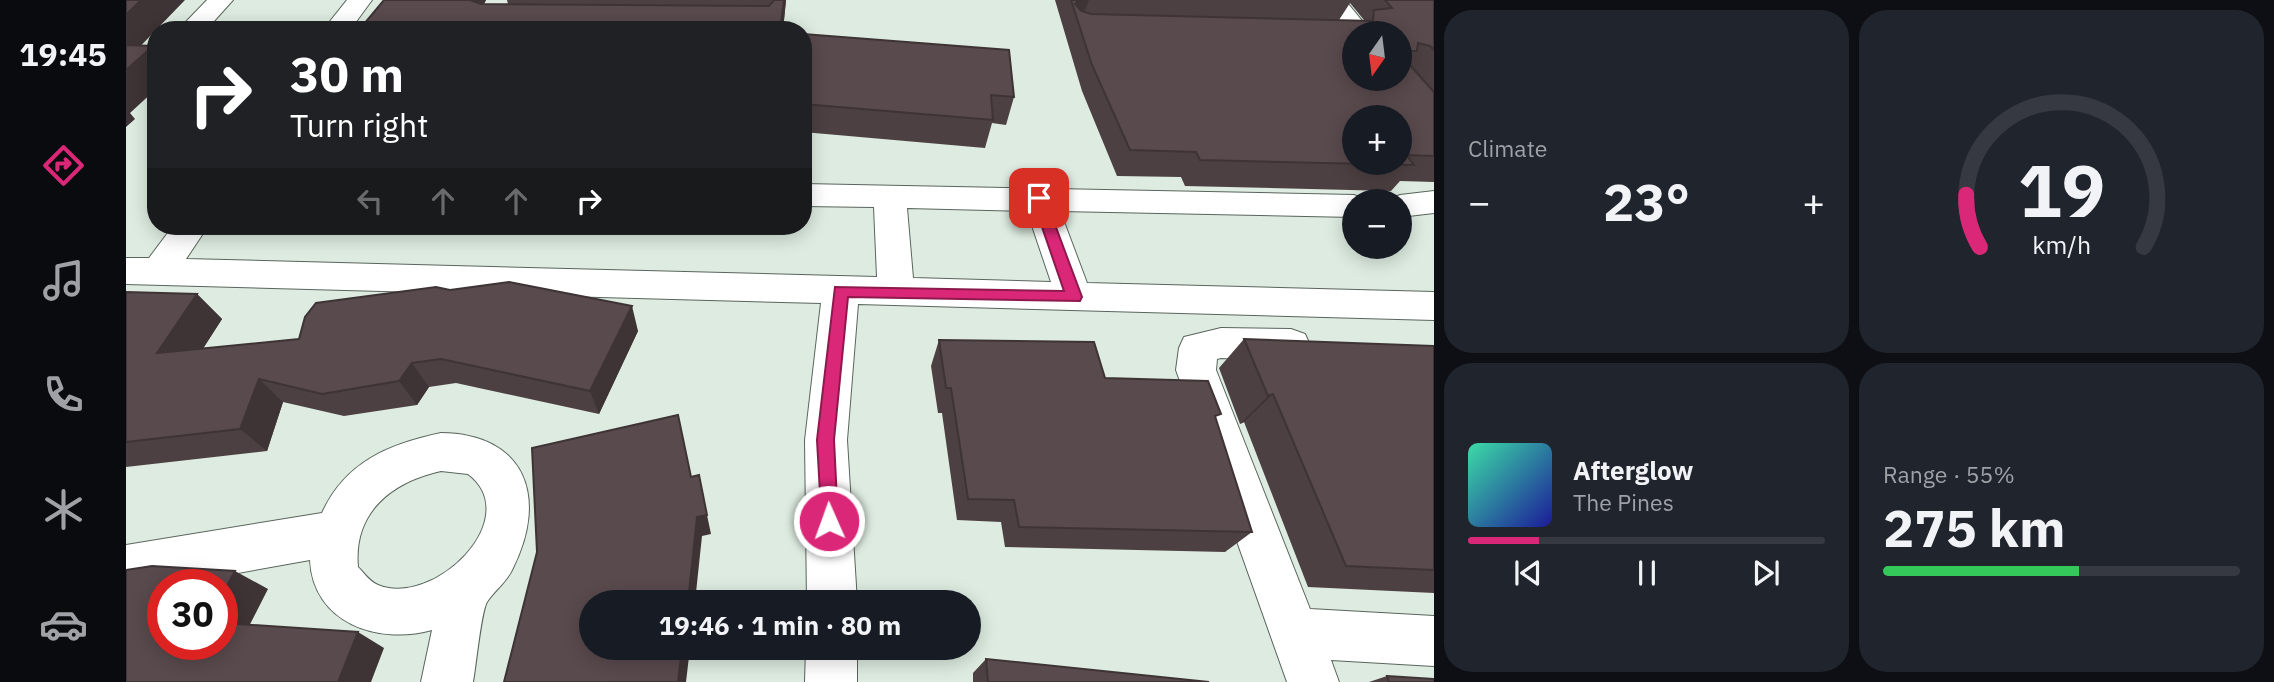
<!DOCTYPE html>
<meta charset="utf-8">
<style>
body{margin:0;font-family:"IBM Plex Sans",sans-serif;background:#20242c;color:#f1f3f6;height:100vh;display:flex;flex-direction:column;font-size:26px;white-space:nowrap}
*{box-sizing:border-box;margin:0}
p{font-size:23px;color:#9ea1a6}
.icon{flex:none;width:38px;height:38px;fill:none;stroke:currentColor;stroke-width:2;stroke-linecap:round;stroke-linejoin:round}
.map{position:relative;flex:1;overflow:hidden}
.side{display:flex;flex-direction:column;gap:10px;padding:10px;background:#0d0f14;width:840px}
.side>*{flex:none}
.hud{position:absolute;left:21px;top:21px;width:665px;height:214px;border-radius:28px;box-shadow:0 4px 18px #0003;background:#202124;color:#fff;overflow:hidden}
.needle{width:46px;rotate:194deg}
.tools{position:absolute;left:1216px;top:21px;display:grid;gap:14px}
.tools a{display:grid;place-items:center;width:70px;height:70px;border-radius:50%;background:#171b24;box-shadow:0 4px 18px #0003;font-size:35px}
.speed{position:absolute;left:21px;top:569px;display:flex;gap:14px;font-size:35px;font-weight:700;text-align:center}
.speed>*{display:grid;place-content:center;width:91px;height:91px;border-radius:50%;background:#171b24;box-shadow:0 4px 18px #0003;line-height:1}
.speed .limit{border:10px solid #d22;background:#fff;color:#111}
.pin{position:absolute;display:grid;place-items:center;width:60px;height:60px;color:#fff;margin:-30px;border-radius:14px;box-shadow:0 4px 10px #0006}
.me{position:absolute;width:77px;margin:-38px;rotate:358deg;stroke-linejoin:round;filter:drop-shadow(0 0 5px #0008)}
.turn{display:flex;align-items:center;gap:24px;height:147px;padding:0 28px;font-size:32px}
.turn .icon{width:91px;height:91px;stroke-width:2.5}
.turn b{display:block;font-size:49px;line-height:60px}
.lanes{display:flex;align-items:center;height:66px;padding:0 28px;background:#0003;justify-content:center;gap:35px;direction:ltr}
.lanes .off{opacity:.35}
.big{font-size:52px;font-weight:800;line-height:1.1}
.side .card{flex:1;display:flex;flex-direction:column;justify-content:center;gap:10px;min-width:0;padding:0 24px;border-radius:28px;background:#20242c}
.side .dial{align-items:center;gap:0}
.dial svg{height:182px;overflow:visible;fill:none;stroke:#363941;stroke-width:7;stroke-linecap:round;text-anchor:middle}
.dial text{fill:#f1f3f6;stroke:none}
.song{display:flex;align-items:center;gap:21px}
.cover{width:84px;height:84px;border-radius:10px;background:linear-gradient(135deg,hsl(160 70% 55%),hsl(240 70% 35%))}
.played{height:7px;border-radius:4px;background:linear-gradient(90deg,#db2777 20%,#363941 20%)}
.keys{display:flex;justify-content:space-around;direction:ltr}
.heat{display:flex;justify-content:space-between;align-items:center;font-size:38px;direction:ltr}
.charge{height:10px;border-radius:5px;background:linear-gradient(90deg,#34c759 55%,#363941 0)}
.side .tiles{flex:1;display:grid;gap:10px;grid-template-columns:repeat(2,1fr)}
.trip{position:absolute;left:453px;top:590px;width:402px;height:70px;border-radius:35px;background:#171b24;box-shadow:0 4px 18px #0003;font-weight:800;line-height:70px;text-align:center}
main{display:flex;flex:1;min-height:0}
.menu{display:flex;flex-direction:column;width:126px;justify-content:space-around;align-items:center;background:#090b0e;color:#9ea1a6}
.menu .icon{width:49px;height:49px}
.menu .selected{color:#db2777}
.menu b{font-size:32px;color:#f1f3f6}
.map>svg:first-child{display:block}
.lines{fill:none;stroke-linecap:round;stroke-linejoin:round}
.minor-casing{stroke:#59655c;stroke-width:2}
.minor{fill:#fff;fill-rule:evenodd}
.wall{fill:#4d4042;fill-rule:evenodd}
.shaded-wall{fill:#3e3436}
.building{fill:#594a4d;stroke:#3e3436;stroke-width:2;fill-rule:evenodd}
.route{fill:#db2777;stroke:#8e194d;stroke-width:2}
</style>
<main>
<nav class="menu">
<b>19:45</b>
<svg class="icon selected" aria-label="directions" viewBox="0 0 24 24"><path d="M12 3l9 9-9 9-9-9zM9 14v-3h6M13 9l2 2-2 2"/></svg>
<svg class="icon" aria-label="music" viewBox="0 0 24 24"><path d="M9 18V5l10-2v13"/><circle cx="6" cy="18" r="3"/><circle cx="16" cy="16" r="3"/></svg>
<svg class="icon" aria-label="phone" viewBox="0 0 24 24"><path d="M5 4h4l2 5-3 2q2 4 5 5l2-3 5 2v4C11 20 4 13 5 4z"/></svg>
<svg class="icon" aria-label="climate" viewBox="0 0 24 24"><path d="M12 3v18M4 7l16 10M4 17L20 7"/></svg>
<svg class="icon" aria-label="car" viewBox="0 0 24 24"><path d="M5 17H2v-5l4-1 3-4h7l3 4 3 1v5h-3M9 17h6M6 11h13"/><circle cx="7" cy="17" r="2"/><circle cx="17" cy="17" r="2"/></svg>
</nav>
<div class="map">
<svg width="1308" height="682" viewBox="0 0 1308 682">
<rect width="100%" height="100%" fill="#ddebe0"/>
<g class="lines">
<g class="minor-casing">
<path id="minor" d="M 81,0 L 107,0 L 80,30 L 52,30 Z
M 221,0 L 246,0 L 224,30 L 197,30 Z
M 1194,0 L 1219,0 L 1246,33 L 1228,33 L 1228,40 L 1224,39 Z
M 677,184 L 1228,195 L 1242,201 L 1228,201 L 1228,217 L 934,211 L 961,283 L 1308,292 L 1308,320 L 732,304 L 721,440 L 731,602 L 681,602 L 679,440 L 695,303 L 0,284 L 0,258 L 23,258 L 47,226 L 82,226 L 60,259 L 751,277 L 748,207 L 677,206 ZM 781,208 L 901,211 L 925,282 L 787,278 Z
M 1308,191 L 1308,213 L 1274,217 L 1274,201 L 1260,201 L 1274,195 Z
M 1095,328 L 1165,329 L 1179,334 L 1184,345 L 1179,356 L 1165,361 L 1095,358 L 1091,359 L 1090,370 L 1184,609 L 1308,616 L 1308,666 L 1205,660 L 1213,682 L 1161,682 L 1050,370 L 1053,348 L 1058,337 Z
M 315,433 C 400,434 422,498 387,568 C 381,582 369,590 361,602 C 355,612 350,667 347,682 L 295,682 L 306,630 C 252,645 187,623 184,560 L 0,593 L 0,545 L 196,513 C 219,462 263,444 315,433 ZM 315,471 L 342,474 C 400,518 308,608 252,585 C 244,582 238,573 232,567 C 227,512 266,482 315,471 Z
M 680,648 L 731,648 L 731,682 L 679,682 Z"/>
</g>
<use href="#minor" class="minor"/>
</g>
<path class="wall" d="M 258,0 L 360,0 L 358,4 L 382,4 L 381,0 L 660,0 L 657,30 Z
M 929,0 L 1308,0 L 1308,182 L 1274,181 L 1265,191 L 1059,186 L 1055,177 L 991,176 L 956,91 ZM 1224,3 L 1238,20 L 1213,20 Z
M 677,34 L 888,97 L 880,125 L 866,123 L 859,148 L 677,132 Z
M 0,292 L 71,294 L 96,319 L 77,348 L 512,331 L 473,414 L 330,383 L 303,387 L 291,405 L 218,416 L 157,402 L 141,451 L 0,467 Z
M 1118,339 L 1308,346 L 1308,593 L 1182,587 L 1118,422 L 1114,424 L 1093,368 Z
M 813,340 L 979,378 L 1090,419 L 1126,532 L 1099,552 L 879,547 L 875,522 L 831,520 L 816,413 L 812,413 L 805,366 Z
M 860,659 L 1083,682 L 847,682 L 847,673 Z
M 1261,676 L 1308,682 L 1243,682 Z"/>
<path class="shaded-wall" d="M 15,0 L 59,0 L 0,61 L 0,15 Z
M 342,0 L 360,0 L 349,19 Z
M 658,0 L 660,0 L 657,30 L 654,30 Z
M 952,0 L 963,0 L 956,18 L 949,4 Z
M 27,46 L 30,49 L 30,89 L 4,113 L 9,119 L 0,127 L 0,70 Z
M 71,294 L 96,319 L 59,377 L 31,353 Z
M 506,306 L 512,331 L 473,414 L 464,391 Z
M 286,363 L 303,387 L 291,405 L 273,381 Z
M 133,379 L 157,402 L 141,451 L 114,429 Z
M 1147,394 L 1118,422 L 1114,424 L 1142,396 Z
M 581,515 L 585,534 L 576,536 L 569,602 L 562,602 L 571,517 Z
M 109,571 L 142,589 L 117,638 L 96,629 L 96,595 Z
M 232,632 L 258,648 L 245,682 L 212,682 Z
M 556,648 L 564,648 L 560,682 L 552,682 Z"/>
<path class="building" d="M 0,0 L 15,0 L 0,15 Z
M 258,0 L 344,0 L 355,4 L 643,6 L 648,0 L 658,0 L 654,30 L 233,30 Z
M 945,0 L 952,0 L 949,4 L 955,11 L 965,14 L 1247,21 L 1248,10 L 1266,8 L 1259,0 L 1308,0 L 1308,50 L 1304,46 L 1292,43 L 1291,51 L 1277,51 L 1275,55 L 1308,92 L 1308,156 L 1280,155 L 1288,165 L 1074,160 L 1070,152 L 1004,150 L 966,65 ZM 1228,33 L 1274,33 L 1274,79 L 1228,79 ZM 1228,117 L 1274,117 L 1274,163 L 1228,163 Z
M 677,34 L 883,50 L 888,97 L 865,95 L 867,120 L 677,104 Z
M 0,45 L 27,46 L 0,70 Z
M 383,282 L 506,306 L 464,391 L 315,359 L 286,363 L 273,381 L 196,394 L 133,379 L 114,429 L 0,442 L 0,292 L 71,294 L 31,353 L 173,339 L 179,317 L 190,303 L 310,287 L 324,290 Z
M 1118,339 L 1308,346 L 1308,570 L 1220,566 L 1147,394 L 1142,396 Z
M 813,340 L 968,342 L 979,378 L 1082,381 L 1095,414 L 1089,416 L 1126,532 L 893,527 L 888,500 L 842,499 L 825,388 L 820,388 Z
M 552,415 L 565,477 L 573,475 L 581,515 L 571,517 L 562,602 L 466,602 L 466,648 L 556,648 L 552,682 L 378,682 L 411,552 L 406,448 Z
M 26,566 L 109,571 L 96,595 L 96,584 L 37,584 L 37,644 L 96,644 L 96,623 L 232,632 L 212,682 L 0,682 L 0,570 Z
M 860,659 L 1083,682 L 862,682 Z
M 1261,676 L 1308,679 L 1308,682 L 1263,682 Z"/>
<path class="route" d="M 913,194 L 919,198 L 956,297 L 954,301 L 722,297 L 708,440 L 712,521 L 709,528 L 703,530 L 696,528 L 691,440 L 709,287 L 938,291 L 906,198 Z"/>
</svg>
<div class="tools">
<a><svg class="needle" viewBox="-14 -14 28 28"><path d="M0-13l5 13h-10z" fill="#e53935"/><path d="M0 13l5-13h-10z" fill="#9ea1a6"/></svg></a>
<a>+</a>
<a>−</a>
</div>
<div class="speed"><div class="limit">30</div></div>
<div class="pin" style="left:913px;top:198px;background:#d93025"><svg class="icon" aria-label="arrive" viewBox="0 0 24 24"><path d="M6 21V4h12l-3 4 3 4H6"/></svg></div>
<svg class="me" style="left:703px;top:521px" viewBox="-20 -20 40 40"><circle r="17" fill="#db2777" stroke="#fff" stroke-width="3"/><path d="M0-11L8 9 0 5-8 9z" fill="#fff"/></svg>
<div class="trip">19:46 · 1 min · 80 m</div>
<div class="hud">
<div class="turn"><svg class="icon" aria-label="right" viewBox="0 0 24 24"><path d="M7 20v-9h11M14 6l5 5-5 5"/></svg><div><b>30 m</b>Turn right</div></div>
<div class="lanes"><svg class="icon off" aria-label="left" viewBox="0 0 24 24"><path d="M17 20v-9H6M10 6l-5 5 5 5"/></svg><svg class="icon off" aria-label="ahead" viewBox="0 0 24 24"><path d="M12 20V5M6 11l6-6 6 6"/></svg><svg class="icon off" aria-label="ahead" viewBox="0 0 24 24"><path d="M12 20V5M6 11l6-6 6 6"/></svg><svg class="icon" aria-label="right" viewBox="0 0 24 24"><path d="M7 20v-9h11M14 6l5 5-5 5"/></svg></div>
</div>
</div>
<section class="side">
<div class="tiles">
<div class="card"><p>Climate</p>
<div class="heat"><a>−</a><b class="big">23°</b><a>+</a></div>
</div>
<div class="card dial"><svg viewBox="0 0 100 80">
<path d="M14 69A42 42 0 1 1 86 69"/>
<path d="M14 69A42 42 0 0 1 8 46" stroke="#db2777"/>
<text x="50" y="56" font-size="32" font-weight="700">19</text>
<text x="50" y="72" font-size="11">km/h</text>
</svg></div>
<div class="card">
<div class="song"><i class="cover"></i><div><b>Afterglow</b><p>The Pines</p></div></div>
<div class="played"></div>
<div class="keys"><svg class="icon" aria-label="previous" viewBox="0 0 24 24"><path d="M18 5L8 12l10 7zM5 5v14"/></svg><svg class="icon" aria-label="pause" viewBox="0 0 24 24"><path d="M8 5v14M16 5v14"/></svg><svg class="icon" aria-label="next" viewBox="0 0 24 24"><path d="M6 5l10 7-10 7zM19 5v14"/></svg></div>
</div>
<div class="card"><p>Range · 55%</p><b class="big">275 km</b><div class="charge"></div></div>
</div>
</section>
</main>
